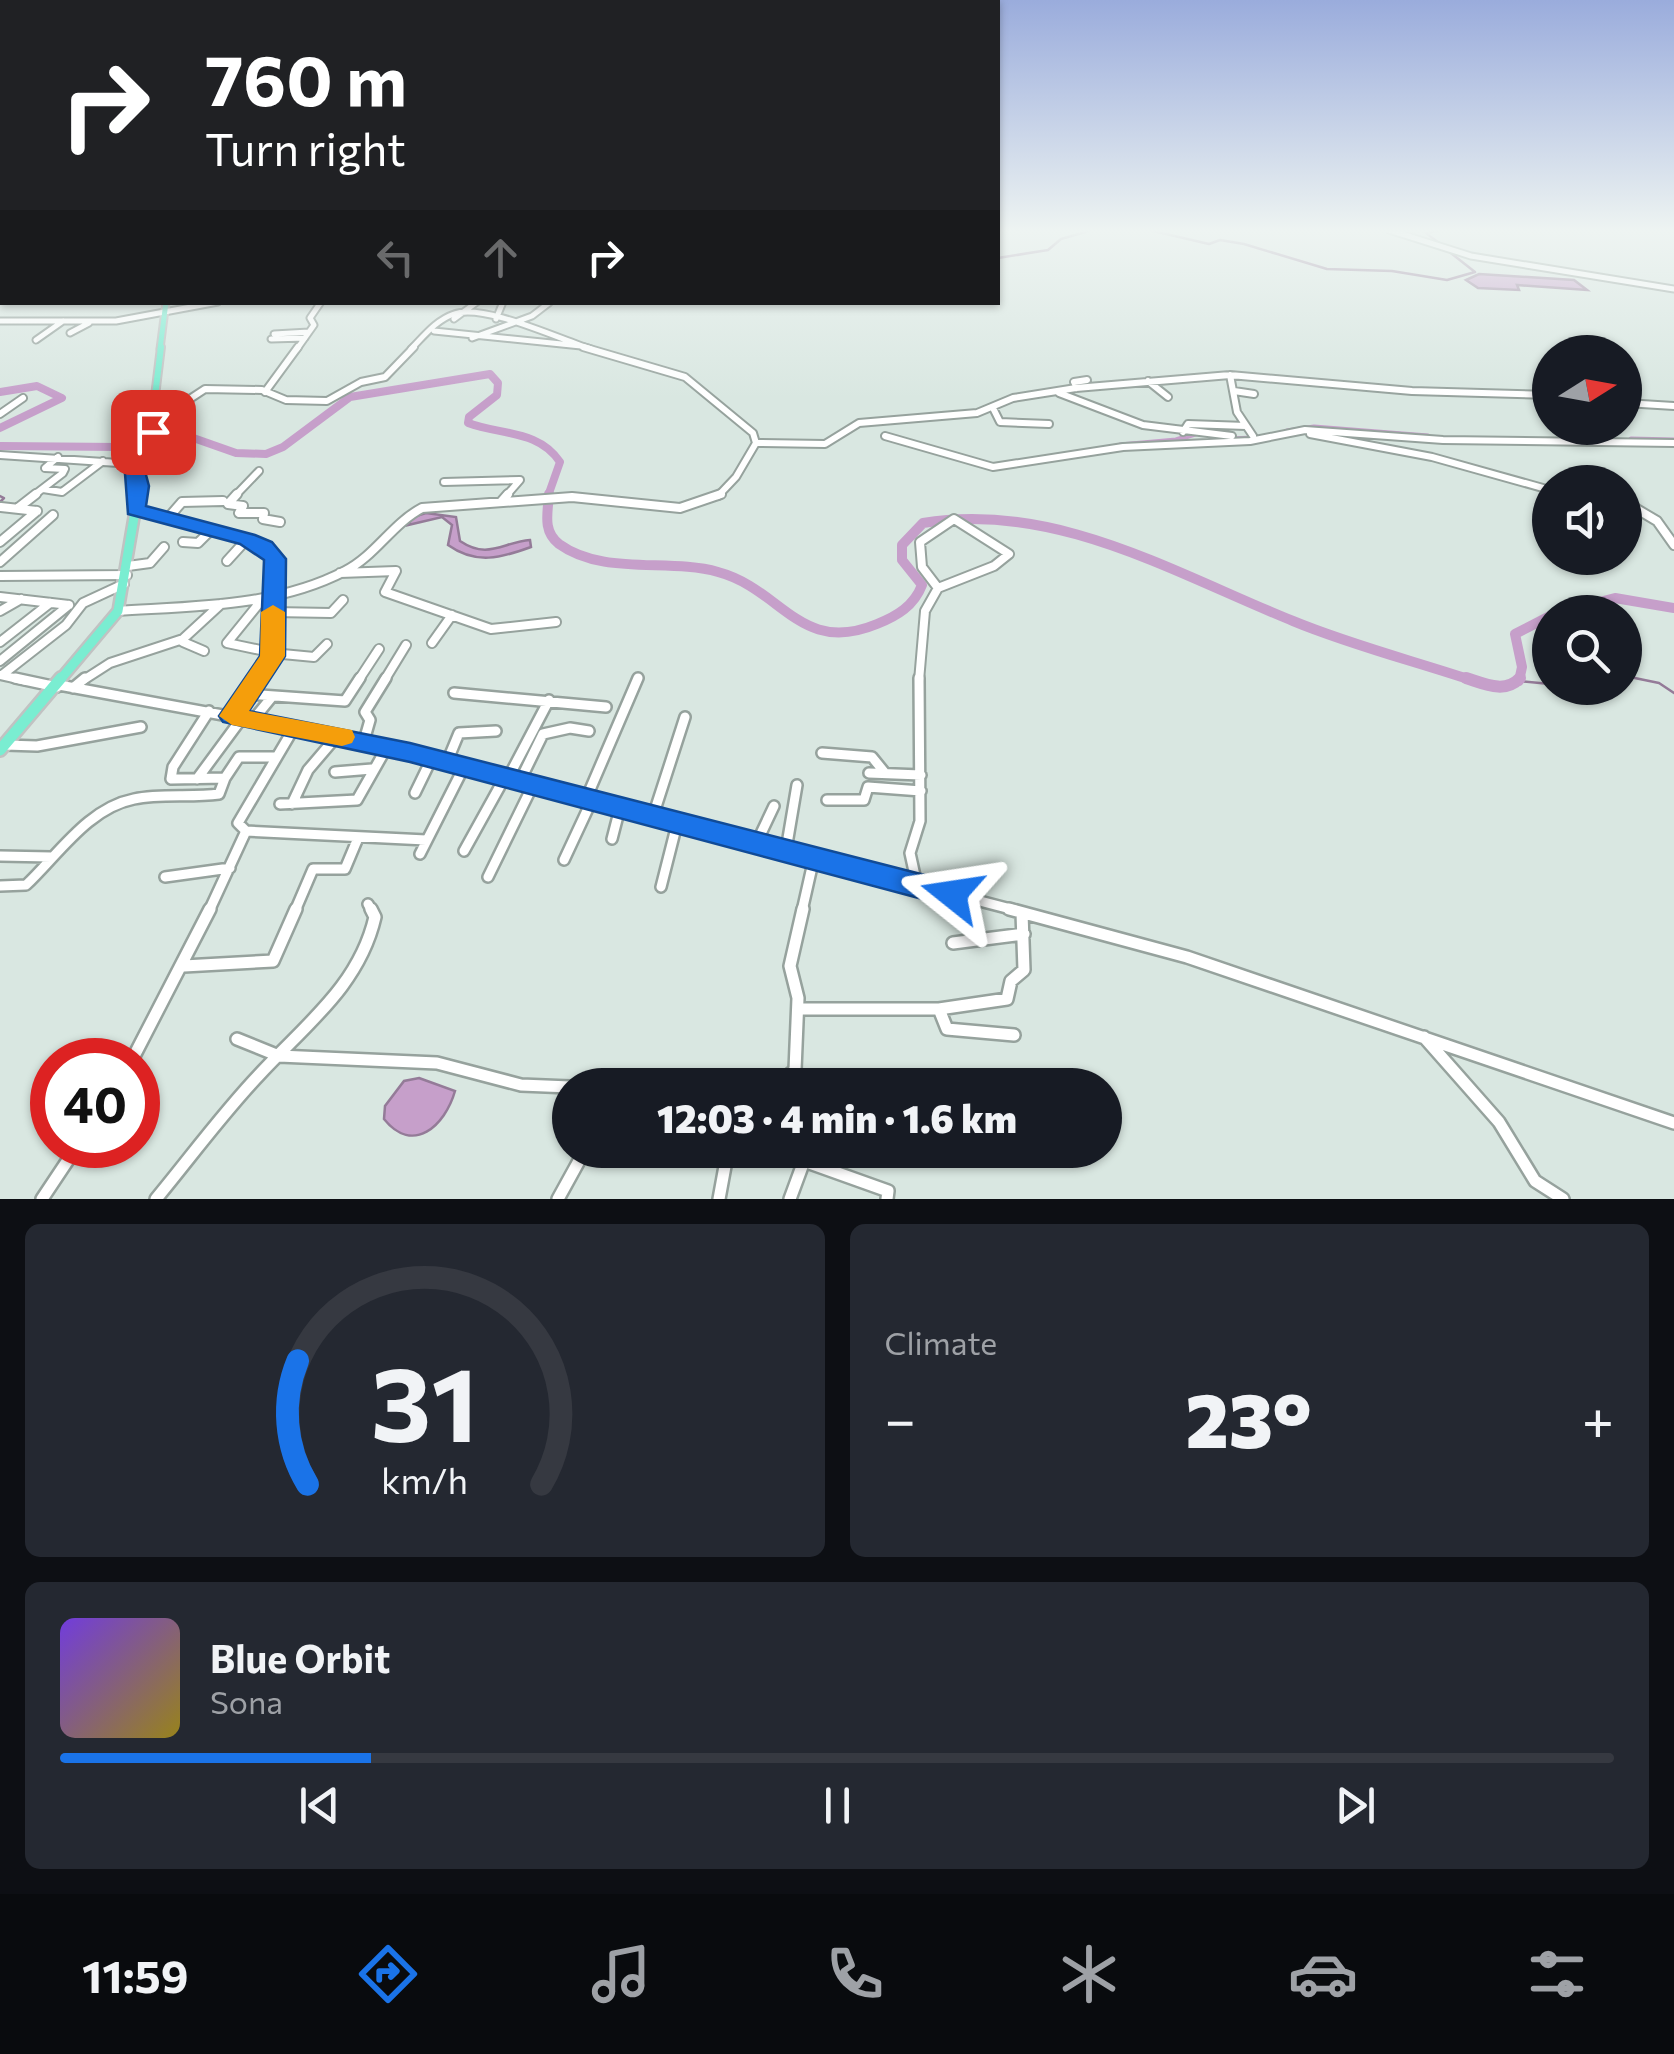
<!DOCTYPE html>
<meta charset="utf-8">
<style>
body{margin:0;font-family:Commissioner,sans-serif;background:#242831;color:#f1f3f6;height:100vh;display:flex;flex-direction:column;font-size:38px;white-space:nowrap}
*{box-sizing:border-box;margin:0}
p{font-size:32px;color:#9ea1a6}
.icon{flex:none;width:55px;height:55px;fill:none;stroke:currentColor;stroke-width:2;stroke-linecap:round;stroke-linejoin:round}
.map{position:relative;height:1199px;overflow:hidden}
.side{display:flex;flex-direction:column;gap:25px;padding:25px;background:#0d0f14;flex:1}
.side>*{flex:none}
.guide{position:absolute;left:0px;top:0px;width:1000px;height:305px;box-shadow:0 2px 8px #0004;background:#202124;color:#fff;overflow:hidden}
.needle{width:65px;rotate:79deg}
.controls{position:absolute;left:1532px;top:335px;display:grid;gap:20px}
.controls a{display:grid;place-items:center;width:110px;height:110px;border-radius:50%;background:#171b24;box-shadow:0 2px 8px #0004;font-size:50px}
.speed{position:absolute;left:30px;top:1038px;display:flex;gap:20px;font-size:50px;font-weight:700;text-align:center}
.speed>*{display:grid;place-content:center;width:130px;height:130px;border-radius:50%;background:#171b24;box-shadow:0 2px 8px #0004;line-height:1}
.speed .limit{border:15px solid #d22;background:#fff;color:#111}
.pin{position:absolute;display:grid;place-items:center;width:85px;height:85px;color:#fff;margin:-42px;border-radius:20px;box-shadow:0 5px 15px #0006}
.me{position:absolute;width:110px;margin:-55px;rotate:285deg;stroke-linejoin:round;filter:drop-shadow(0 0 8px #0008)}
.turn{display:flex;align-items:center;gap:35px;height:210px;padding:0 40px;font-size:45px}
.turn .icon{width:130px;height:130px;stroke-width:2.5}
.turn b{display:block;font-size:70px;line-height:85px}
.lanes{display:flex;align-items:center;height:95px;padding:0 40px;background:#0003;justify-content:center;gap:50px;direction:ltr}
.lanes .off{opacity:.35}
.big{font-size:75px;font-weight:800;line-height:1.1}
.side .tile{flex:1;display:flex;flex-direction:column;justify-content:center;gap:15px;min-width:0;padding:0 35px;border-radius:15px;background:#242831}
.side .dial{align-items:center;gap:0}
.dial svg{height:260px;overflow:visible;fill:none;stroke:#363941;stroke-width:7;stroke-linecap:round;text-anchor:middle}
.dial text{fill:#f1f3f6;stroke:none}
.song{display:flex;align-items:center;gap:30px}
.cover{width:120px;height:120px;border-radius:15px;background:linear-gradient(135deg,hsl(260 70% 55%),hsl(50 70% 35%))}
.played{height:10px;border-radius:5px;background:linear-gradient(90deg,#1a73e8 20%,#363941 20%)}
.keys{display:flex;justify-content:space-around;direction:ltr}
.heat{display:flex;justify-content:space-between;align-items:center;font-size:55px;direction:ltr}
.side .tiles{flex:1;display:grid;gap:25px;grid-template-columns:1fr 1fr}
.tile:last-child{grid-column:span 2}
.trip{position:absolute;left:552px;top:1068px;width:570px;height:100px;border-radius:50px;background:#171b24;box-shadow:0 2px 8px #0004;font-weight:800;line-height:100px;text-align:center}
.menu{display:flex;height:160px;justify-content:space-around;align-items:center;background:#090b0e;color:#9ea1a6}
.menu .icon{width:70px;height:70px}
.menu .selected{color:#1a73e8}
.menu b{font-size:45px;color:#f1f3f6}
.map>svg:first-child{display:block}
.water{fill:#c69fca;stroke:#947b98;stroke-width:2.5}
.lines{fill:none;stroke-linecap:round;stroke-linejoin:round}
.stream{stroke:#947b98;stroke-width:2.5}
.canal{stroke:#c69fca;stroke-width:5}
.river-far2{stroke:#c69fca;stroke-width:8}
.river-far1{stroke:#c69fca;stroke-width:10}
.river{stroke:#c69fca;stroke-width:12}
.minor-far4-casing{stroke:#96a29d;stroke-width:9}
.minor-far3-casing{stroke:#96a29d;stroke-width:10}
.minor-far2-casing{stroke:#96a29d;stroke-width:12}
.minor-far1-casing{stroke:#96a29d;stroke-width:14}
.minor-casing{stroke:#96a29d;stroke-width:16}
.major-far3-casing{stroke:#c1c2c2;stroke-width:9}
.major-far2-casing{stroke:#c1c2c2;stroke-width:10}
.major-far1-casing{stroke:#c1c2c2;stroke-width:14}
.major-casing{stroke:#c1c2c2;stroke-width:16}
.minor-far4{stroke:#fff;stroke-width:5}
.minor-far3{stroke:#fff;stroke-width:6}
.minor-far2{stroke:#fff;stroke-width:8}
.minor-far1{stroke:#fff;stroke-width:9}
.minor{stroke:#fff;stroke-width:11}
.major-far3{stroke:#7aedd1;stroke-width:5}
.major-far2{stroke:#7aedd1;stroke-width:6}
.major-far1{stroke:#7aedd1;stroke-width:9}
.major{stroke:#7aedd1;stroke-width:11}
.route{fill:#1a73e8;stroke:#114b97;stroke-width:2.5}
.slow{fill:#f59e0b}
</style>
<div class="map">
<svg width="1674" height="1199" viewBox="0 0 1674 1199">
<rect width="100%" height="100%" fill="#d9e7e1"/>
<path class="water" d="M 1479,274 L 1574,280 L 1587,290 L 1517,285 L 1519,290 L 1478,288 L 1466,280 Z
M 426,513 L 456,517 L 460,541 C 488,560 503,542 530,540 L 531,547 C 501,558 476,565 448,545 L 452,525 L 442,517 L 408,525 L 413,517 Z
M 419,1078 L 455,1091 C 445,1126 413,1155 384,1119 L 385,1106 L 404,1081 Z"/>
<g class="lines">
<path class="stream" d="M 1149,230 L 1209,244 L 1220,240 L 1244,244 L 1327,269 L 1392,271 L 1447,280 L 1475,272 L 1447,250
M 1439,243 L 1426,233 L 1442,230
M 998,258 L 1048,250 L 1061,239 L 1092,230
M 0,496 L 4,498 L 0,502
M 1625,676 L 1659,683 L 1674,693
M 1519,681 L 1550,684"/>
<path class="canal" d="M 1287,431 L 1314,427 L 1428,436
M 1631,439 L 1674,440
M 1120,445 L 1176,440 L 1217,427 L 1228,439 L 1255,438"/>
<path class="river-far2" d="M 0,392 L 37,386 L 62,398 L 0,428
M 0,446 L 120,447 L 182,434 L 236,453 L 266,454 L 283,447 L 350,397 L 490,374 L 498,383 L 497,395 L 469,417 L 468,423 C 501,435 539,430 560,462 L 548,496"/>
<path class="river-far1" d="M 549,494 C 548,512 542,531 559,544 C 603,576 669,558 718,572 C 782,589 800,656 877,624 C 897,616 914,606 922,585 L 902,560 L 902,545 L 923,523 C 1055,501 1174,573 1293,621 C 1351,645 1414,661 1474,681
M 1561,612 L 1615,598 L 1674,608
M 1519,681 L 1522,667 L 1515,634 L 1550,616"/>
<path class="river" d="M 1466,678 C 1485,684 1505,694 1520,678"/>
<g class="minor-far4-casing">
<path id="minor-far4" d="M 1389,230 L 1471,256 L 1674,289
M 454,319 L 477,302
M 496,319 L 503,302
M 0,321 L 116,321 L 218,302
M 434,331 L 581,346
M 70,333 L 89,323
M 274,334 L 309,332
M 472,338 L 532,316 L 549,303
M 271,339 L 305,338
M 36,340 L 63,321
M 297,349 L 314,325 L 310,318 L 321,302
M 411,349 C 424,336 436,320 454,314 C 484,303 561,340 591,349"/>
</g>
<g class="minor-far3-casing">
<path id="minor-far3" d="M 583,347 L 685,377 L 753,433 L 756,443
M 1230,375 L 1237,412 L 1253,436
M 1148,381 L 1168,397
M 1077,388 L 1074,382 L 1087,380
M 1234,391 L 1254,394
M 265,392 L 298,347
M 1059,393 L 1143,425 L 1232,436
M 1625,403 L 1674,406
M 993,408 L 1000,422 L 1049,424
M 154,413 L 173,410 L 205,389 L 262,390 L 286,400 L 327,401 L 361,382 L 385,377 L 414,347
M 0,414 L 23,398
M 1183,432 L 1188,424 L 1246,426
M 1310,434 L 1432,457 L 1550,490
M 885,436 L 993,467 L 1123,447 L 1250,441 L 1305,430 L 1443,440 L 1674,443
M 756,443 L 825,444 L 859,423 L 977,413 L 1013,398 L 1076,388 L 1230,375 L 1412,391 L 1550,395
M 0,455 L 133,464
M 444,482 L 520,480 L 506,496
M 43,489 L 62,492 L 103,461
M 33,496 L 63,473 L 65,469 L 45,468 L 58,457
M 235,496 L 259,471
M 718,496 L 736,477 L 756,443"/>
</g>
<g class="minor-far2-casing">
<path id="minor-far2" d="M 237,494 L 228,504 L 243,506 L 239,513 L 264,513 L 263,519 L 280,522
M 501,502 L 508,494
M 1625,502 L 1657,521 L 1674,545
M 1,507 L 37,511
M 18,508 L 36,494
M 135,510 L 247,539 L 273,554 L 272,656 L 256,681
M 168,518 L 182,502 L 223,501
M 954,519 L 1009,554 L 994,566 L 938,588 L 922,567 L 920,542 Z
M 0,542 L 37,511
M 183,542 L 198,543 L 211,530
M 227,561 L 247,539
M 0,562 L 53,515
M 128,566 L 150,563 L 164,547
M 340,573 L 396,571 L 385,592 L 491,629 L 556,622
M 0,576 L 127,575
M 0,597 L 69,605
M 261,601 L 227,643 L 270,652
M 0,611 L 21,599
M 118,611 C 194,606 276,607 345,571 C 375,556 392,524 422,508 L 572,497 L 680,508 L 721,494
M 273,612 L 331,613 L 343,600
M 0,642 L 50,603
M 183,642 L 204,651
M 432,643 L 452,615
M 272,653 L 314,657 L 327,644
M 0,661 L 69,605
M 0,675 L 27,681
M 2,675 L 66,625 L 83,603 L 124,584
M 82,681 L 110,663 L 183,639 L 221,604
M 358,681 L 379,649
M 384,681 L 406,645
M 919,681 L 925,611 L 938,588"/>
</g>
<g class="minor-far1-casing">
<path id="minor-far1" d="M 15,678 L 57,687
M 59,685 L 364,741 L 1018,911
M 73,688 L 85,678
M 454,693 L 606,707
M 248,694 L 345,701 L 360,678
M 209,711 L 173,767 L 171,779 L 225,778 L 239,757 L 276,757
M 232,716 L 257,678
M 253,720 L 271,698
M 364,741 L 370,720 L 365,712 L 386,678
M 5,745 L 37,746 L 141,727
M 822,753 L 872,757 L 885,773
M 447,762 L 459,733 L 496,731
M 335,772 L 372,769
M 869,773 L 921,775
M 508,778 L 549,700
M 197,779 L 242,718
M 520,781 L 543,734 L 570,728 L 589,731
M 415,793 L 432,758
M 586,799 L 638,678
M 827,800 L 864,800 L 868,787 L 921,791
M 280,804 L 357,800 L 387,747
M 292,804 L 308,770 L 337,736
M 654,813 L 685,717
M 246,831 L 426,840
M 612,839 L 620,808
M 757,842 L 774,806
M 786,850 L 797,785
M 464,851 L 505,777
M 420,854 L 464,767
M 0,856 L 51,857
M 564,860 L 592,800
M 165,877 L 230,868
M 488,877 L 533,785
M 917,885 L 910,853 L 920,821 L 919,678
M 0,886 L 26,885 C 58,855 88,808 134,799 C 162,793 191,798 219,794 L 225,778
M 661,887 L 678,820
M 368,904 L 372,911
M 209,911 L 246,831 L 238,823 L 294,728
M 295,911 L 313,869 L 345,869 L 358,838
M 802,911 L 814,858"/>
</g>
<g class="minor-casing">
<path id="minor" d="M 1009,909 L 1187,957 L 1674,1123
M 953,943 L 1024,934
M 184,966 L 273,961 L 296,909
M 799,1009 L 939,1009 L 947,1029 L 1014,1035
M 939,1009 L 1007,999 L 1011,981 L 1024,970 L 1022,913
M 1424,1037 L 1499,1122 L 1535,1181 L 1563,1199
M 237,1039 L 279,1056 L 437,1063 L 521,1085 L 570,1087
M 132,1060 L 210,909
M 749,1085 L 754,1076 L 780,1082 L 795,1070 L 798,998 L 790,966 L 803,909
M 42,1199 L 78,1145
M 156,1199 C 190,1158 222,1114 259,1075 C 305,1025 359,986 375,917 L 371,909
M 558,1199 L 585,1150
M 719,1199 L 728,1150
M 790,1199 L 804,1161 L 888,1191 L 887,1199"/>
</g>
<g class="major-far3-casing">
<path id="major-far3" d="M 160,349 L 166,302"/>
</g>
<g class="major-far2-casing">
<path id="major-far2" d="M 137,496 L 133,460 L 158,423 L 155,396 L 161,347"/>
</g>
<g class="major-far1-casing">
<path id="major-far1" d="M 59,681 L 118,611 L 138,494"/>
</g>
<g class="major-casing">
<path id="major" d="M 0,750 L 61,678"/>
</g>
<use href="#minor-far4" class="minor-far4"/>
<use href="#minor-far3" class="minor-far3"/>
<use href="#minor-far2" class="minor-far2"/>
<use href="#minor-far1" class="minor-far1"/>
<use href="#minor" class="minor"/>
<use href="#major-far3" class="major-far3"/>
<use href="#major-far2" class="major-far2"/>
<use href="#major-far1" class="major-far1"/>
<use href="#major" class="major"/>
</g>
<linearGradient id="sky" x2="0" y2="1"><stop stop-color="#9aacdc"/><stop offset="0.58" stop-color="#eef4f2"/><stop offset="1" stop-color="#eef4f2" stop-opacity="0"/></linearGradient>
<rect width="1674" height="398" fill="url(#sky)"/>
<path class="route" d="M 147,428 L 162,432 L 142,460 L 149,486 L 146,506 L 255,535 L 272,542 L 286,559 L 285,656 L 249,711 L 410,743 L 952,882 L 963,886 L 967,894 L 963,903 L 952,907 L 410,762 L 223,722 L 219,716 L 260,656 L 264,560 L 240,544 L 128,514 L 124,460 Z"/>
<path class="slow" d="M 273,605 L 285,612 L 285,656 L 249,711 L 352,730 L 355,737 L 352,743 L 342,746 L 232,725 L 219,716 L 260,656 L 261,612 Z"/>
</svg>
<div class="controls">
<a><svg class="needle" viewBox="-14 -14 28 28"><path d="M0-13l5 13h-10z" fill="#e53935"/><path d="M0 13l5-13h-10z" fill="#9ea1a6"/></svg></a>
<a><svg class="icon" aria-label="sound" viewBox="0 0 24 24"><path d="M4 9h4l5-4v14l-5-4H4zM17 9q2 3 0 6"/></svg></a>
<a><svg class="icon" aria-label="search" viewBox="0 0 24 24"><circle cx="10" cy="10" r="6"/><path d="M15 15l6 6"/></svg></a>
</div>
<div class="speed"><div class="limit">40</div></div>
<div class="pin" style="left:153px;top:432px;background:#d93025"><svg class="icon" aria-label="arrive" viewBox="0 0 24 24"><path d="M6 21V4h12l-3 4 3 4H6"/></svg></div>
<svg class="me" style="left:952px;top:894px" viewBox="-20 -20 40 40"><path d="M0-17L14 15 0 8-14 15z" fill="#1a73e8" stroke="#fff" stroke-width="4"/></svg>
<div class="trip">12:03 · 4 min · 1.6 km</div>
<div class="guide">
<div class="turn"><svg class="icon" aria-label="right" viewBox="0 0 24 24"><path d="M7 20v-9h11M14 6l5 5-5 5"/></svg><div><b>760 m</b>Turn right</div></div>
<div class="lanes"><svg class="icon off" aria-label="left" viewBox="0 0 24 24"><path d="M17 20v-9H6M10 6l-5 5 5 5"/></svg><svg class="icon off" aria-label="ahead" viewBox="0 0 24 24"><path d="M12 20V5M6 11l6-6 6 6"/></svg><svg class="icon" aria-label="right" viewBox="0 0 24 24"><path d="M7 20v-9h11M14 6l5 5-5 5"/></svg></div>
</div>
</div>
<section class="side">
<div class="tiles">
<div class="tile dial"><svg viewBox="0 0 100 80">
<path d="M14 69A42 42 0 1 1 86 69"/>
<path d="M14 69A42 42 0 0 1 11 31" stroke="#1a73e8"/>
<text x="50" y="56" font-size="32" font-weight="700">31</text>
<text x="50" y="72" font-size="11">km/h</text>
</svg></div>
<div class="tile"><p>Climate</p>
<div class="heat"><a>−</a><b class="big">23°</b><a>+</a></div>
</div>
<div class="tile">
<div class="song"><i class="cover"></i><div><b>Blue Orbit</b><p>Sona</p></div></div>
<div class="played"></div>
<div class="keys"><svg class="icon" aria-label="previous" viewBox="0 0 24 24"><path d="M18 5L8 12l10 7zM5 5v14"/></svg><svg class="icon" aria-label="pause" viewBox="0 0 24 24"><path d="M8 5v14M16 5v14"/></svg><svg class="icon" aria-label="next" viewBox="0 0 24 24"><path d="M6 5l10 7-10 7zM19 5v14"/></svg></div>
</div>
</div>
</section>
<nav class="menu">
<b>11:59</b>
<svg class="icon selected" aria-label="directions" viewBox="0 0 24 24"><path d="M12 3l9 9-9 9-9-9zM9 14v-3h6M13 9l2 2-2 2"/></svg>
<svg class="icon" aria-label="music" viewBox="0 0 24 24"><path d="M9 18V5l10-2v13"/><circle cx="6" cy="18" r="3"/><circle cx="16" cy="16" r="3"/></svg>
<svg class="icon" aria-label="phone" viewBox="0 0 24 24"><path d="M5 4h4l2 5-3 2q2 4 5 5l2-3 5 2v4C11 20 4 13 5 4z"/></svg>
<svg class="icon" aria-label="climate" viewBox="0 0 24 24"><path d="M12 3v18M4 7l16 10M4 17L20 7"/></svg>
<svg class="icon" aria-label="car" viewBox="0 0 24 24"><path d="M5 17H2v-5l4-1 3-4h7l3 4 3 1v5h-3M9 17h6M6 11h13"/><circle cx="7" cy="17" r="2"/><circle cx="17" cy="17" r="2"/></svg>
<svg class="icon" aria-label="filters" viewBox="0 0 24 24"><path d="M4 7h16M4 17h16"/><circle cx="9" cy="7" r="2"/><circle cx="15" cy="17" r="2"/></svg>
</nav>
